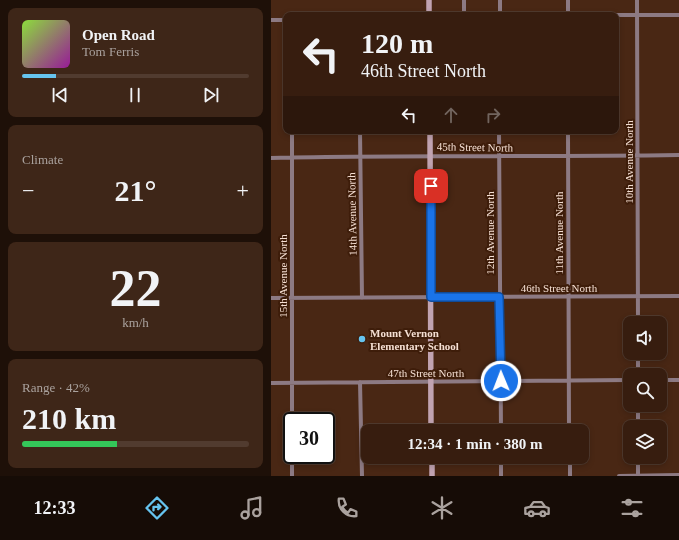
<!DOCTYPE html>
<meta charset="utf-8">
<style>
body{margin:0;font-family:"Times New Roman",serif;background:#3e2618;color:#f1f3f6;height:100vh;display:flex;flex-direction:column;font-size:15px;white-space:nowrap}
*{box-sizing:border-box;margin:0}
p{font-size:13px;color:#aaa29e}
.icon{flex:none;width:22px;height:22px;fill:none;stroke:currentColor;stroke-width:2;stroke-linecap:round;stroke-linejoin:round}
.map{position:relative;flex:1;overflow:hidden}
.details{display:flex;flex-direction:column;gap:8px;padding:8px;background:#1e1008;width:271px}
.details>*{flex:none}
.guide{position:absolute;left:12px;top:12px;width:336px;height:122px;border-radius:8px;box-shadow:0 2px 6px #0003,0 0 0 1px #513b2f;background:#371d0f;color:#f1f3f6;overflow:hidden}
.controls{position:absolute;left:352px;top:316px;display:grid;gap:8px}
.controls a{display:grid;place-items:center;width:44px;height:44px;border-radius:8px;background:#371d0f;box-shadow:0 2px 6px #0003,0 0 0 1px #513b2f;font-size:20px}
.speed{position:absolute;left:12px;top:412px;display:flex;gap:8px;font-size:20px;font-weight:700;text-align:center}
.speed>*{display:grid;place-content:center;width:52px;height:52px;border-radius:50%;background:#371d0f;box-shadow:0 2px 6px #0003,0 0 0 1px #513b2f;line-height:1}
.speed .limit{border:2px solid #111;border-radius:6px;background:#fff;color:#111}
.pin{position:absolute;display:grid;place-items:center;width:34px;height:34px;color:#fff;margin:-17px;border-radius:8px;box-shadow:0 2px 6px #0006}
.me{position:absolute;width:44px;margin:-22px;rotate:359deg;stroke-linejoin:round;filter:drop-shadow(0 0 3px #0008)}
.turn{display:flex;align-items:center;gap:14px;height:84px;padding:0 12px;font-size:18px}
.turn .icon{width:52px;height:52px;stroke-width:2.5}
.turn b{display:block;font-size:28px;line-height:34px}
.lanes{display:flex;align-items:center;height:38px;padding:0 12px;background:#0003;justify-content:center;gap:20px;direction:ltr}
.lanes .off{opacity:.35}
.big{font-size:30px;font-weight:800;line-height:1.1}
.details .card{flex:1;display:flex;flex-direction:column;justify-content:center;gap:6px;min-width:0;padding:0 14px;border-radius:8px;background:#3e2618}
.details .dial{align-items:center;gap:0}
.dial b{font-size:52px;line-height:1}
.song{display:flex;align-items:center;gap:12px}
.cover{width:48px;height:48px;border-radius:6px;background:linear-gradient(135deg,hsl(90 70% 55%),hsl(300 70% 35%))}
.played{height:4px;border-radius:2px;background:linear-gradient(90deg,#66c4ef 15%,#513b2f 15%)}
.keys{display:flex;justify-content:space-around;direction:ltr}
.heat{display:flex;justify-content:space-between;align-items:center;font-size:22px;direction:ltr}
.charge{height:6px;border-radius:3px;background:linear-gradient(90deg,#34c759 42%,#513b2f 0)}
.trip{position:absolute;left:90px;top:424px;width:228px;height:40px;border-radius:8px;background:#371d0f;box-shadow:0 2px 6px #0003,0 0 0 1px #513b2f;font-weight:800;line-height:40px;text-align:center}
.tab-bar{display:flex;height:64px;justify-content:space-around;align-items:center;background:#160c06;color:#aaa29e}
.tab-bar .icon{width:28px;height:28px}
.tab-bar .on{color:#66c4ef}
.tab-bar b{font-size:18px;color:#f1f3f6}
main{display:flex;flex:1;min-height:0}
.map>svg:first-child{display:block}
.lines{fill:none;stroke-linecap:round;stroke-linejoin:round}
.street{stroke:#8d7a83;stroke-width:4}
.secondary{stroke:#c1a3b1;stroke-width:5.5}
.route-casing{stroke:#114b97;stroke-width:10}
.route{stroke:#1a73e8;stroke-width:7}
.poi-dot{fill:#66c4ef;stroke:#3e1d0a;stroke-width:1.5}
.labels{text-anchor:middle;stroke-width:4;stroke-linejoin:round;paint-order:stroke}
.street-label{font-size:11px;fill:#f5dfd3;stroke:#3e1d0a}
.poi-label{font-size:11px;font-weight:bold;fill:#f5dfd3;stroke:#3e1d0a;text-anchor:start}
</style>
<main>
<section class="details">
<div class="card">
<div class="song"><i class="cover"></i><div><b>Open Road</b><p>Tom Ferris</p></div></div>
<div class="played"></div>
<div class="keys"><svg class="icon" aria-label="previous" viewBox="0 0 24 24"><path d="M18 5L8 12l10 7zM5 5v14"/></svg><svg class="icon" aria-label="pause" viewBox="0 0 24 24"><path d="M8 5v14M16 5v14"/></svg><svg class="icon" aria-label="next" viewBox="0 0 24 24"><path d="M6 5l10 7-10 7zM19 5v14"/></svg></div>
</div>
<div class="card"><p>Climate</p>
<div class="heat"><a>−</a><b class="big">21°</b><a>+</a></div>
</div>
<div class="card dial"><b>22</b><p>km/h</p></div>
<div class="card"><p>Range · 42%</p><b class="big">210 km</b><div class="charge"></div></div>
</section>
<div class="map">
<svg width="408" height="476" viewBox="0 0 408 476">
<rect width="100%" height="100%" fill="#492714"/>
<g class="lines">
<path class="street" d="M 193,0 L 193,15
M 229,0 L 229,15
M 297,0 L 297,15
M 366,0 L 367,323
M 345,15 L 408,15
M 0,20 L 15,20
M 21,131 L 21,421
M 89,131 L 91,298
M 228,131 L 230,431
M 297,131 L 298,431
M 0,158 C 136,155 272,157 408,155
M 0,298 L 408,296
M 367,353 L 367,375
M 389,380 L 408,380
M 89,382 L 91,476
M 0,383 L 359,380
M 367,405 L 367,427
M 299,457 L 299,476
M 367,457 L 367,476
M 21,476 L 21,455
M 230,476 L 230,457
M 348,476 L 408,475"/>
<path class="secondary" d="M 158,0 L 158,15
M 159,131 L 160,431
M 161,457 L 161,476"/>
</g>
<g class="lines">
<g class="route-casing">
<path id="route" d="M 160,186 L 160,297 L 228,297 L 230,381"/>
</g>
<use href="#route" class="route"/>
</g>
<circle class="poi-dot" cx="91" cy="339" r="4"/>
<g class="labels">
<g class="street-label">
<text transform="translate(204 147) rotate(1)" y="4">45th Street North</text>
<text transform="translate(358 162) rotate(-90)" y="4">10th Avenue North</text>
<text transform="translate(81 214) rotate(-91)" y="4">14th Avenue North</text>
<text transform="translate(219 233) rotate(-90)" y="4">12th Avenue North</text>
<text transform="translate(288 233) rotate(-90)" y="4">11th Avenue North</text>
<text transform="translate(12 276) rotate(-90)" y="4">15th Avenue North</text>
<text x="288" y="292">46th Street North</text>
<text x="155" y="377">47th Street North</text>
</g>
<g class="poi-label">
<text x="99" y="337">Mount Vernon<tspan x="99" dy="13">Elementary School</tspan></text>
</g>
</g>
</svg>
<div class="controls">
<a><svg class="icon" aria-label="sound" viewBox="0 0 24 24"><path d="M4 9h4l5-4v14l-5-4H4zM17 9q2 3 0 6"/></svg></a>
<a><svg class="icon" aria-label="search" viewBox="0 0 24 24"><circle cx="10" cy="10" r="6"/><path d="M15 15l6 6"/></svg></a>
<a><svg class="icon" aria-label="layers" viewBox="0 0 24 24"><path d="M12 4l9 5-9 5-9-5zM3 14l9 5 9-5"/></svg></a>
</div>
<div class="speed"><div class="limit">30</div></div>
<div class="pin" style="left:160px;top:186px;background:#d93025"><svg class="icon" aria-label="arrive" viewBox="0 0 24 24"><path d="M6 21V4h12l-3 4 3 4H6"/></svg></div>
<svg class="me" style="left:230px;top:381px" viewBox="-20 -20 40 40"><circle r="17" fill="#1a73e8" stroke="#fff" stroke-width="3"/><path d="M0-11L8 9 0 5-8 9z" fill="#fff"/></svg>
<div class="trip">12:34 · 1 min · 380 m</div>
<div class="guide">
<div class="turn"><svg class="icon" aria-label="left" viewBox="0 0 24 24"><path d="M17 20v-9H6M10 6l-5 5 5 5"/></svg><div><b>120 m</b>46th Street North</div></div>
<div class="lanes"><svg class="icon" aria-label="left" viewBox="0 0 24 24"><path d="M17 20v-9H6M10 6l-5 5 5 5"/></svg><svg class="icon off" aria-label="ahead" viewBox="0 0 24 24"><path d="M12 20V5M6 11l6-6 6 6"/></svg><svg class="icon off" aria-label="right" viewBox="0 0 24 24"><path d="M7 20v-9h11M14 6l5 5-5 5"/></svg></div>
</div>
</div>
</main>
<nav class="tab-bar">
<b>12:33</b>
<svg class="icon on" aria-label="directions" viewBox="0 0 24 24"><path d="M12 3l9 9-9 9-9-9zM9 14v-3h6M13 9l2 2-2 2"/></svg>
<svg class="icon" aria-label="music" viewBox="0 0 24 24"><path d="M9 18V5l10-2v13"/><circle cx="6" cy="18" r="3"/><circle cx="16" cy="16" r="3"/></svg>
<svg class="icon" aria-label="phone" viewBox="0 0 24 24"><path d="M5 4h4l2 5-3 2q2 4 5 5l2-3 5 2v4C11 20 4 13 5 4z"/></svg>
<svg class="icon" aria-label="climate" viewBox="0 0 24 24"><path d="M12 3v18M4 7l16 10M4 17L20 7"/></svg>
<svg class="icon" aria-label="car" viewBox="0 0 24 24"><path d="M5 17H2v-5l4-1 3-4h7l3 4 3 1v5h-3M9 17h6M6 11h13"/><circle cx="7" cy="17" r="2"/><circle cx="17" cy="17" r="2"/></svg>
<svg class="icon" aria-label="filters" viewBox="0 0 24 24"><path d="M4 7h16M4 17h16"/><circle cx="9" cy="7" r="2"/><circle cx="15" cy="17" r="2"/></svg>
</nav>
